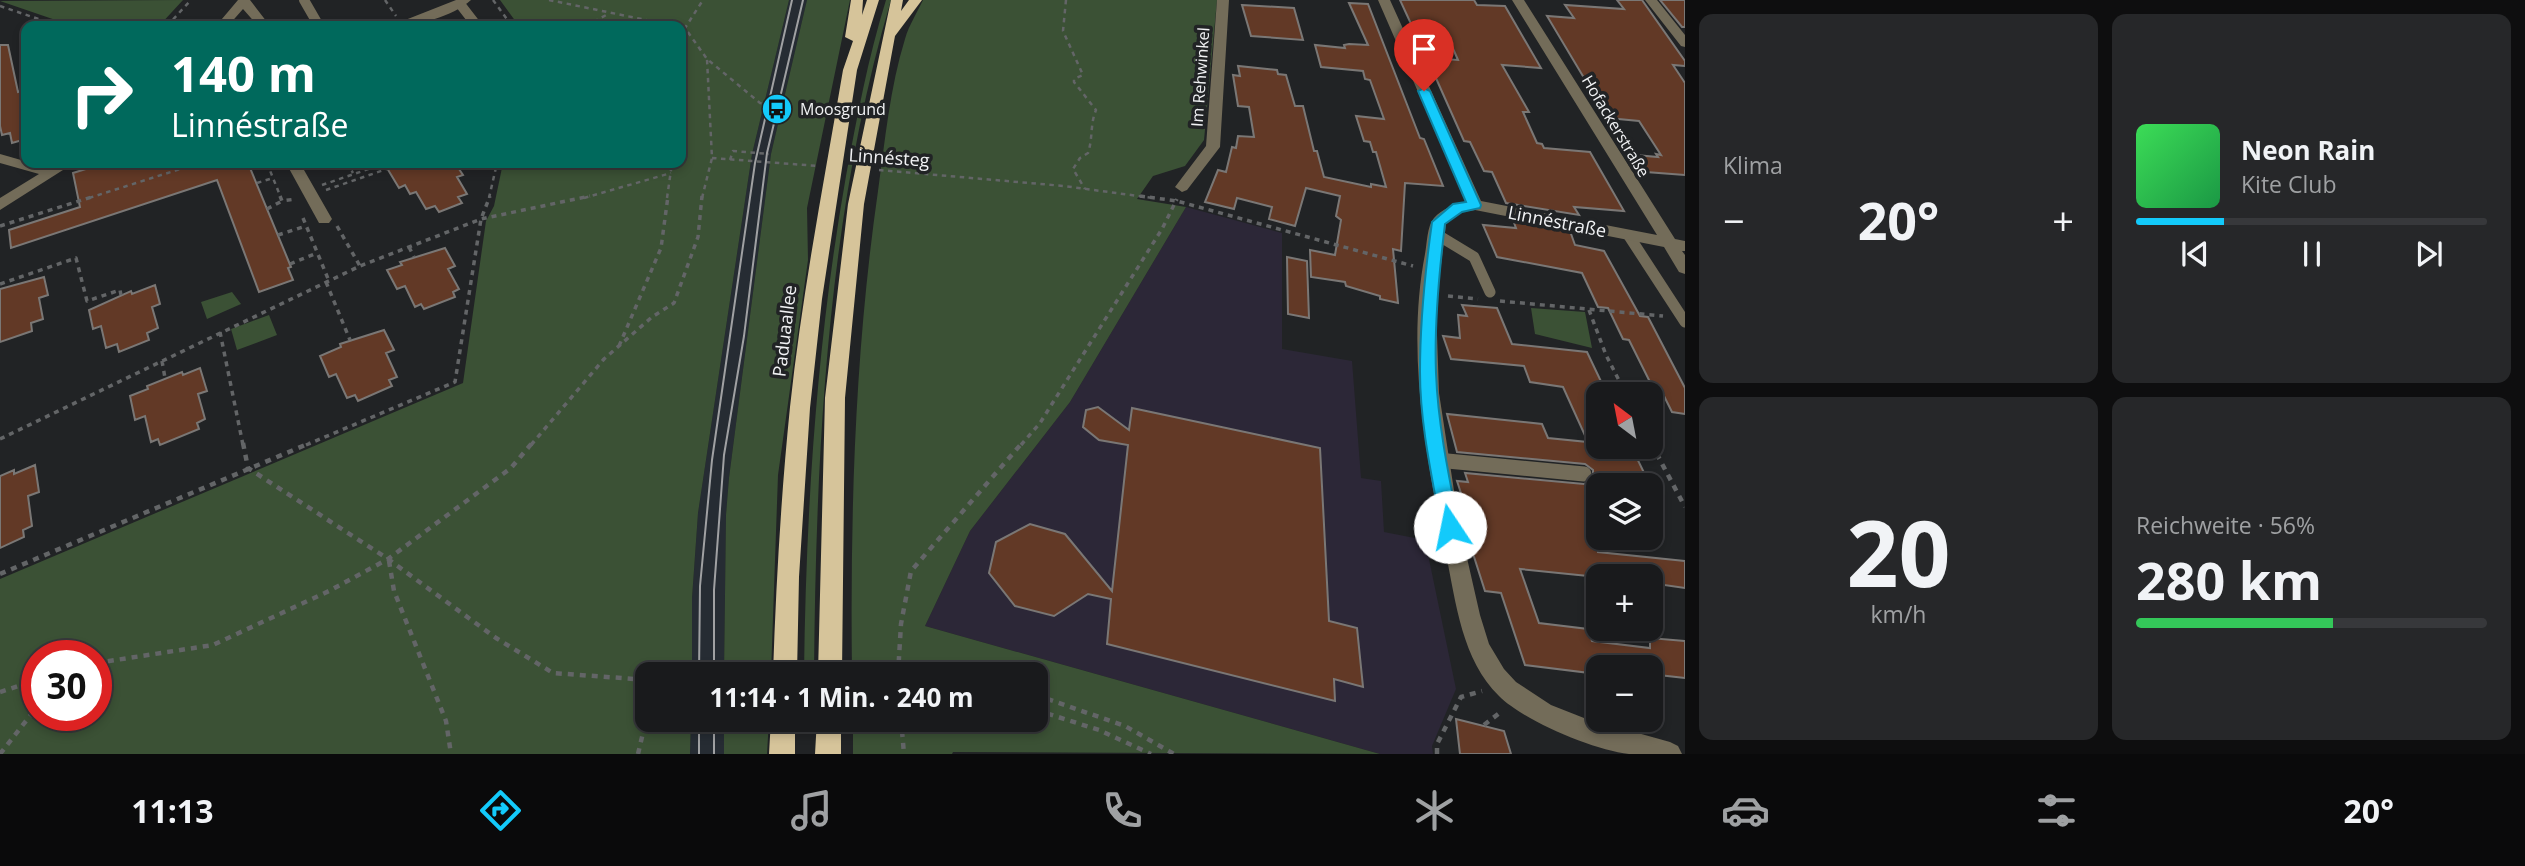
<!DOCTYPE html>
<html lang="de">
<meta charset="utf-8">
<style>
body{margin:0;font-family:"Open Sans",sans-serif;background:#262729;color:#f1f3f6;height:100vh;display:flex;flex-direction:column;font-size:26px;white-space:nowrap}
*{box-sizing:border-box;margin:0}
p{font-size:23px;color:#9fa1a3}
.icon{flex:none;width:38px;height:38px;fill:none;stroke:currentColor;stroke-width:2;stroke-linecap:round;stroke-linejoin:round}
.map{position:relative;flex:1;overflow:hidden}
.panel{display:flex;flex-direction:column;gap:14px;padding:14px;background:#0e0e0f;width:840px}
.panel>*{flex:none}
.banner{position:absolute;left:21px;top:21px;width:665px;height:147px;border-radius:14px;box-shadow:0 4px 10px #0003,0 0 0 2px #37383b;background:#00695c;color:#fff;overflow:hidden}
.needle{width:46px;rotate:328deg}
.buttons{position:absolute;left:1586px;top:382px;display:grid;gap:14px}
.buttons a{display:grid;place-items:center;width:77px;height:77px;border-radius:14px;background:#191a1c;box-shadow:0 4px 10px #0003,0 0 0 2px #37383b;font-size:35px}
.speed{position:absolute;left:21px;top:640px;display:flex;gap:14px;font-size:35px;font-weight:700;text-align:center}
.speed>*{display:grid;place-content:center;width:91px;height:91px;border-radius:50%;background:#191a1c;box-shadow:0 4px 10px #0003,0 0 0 2px #37383b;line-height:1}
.speed .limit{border:10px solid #d22;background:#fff;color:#111}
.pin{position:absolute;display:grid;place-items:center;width:60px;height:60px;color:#fff;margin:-72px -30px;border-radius:50% 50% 50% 0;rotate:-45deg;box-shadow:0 0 7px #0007}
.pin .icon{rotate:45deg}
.me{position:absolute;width:77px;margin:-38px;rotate:349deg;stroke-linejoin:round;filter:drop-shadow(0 0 5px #0008)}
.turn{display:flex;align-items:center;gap:24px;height:147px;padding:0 35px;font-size:32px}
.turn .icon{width:91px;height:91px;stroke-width:2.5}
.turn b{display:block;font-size:49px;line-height:60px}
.big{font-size:52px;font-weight:700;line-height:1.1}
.panel .card{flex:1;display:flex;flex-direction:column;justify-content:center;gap:10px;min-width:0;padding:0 24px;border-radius:14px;background:#262729}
.panel .dial{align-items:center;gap:0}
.dial b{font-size:91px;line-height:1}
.song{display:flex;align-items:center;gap:21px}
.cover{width:84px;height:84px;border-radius:10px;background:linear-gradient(135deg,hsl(130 70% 55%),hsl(140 70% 35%))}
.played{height:7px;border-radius:4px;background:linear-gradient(90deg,#13cafb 25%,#37383b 25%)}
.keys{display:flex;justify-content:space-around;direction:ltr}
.heat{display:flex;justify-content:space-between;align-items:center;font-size:38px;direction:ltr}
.charge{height:10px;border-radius:5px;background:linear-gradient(90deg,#34c759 56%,#37383b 0)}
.panel .tiles{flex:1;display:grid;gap:14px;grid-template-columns:repeat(2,1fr)}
.trip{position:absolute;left:635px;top:662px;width:413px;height:70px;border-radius:14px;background:#191a1c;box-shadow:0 4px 10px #0003,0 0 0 2px #37383b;font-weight:700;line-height:70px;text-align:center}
.dock{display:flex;height:112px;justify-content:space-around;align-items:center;background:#0a0a0b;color:#9fa1a3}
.dock .icon{width:49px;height:49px}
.dock .selected{color:#13cafb}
.dock b{font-size:32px;color:#f1f3f6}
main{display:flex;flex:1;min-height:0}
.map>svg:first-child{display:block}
.built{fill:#262c33}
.industrial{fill:#2c2737}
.green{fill:#3b5135;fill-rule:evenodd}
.building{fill:#623926;stroke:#7a7775;stroke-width:2}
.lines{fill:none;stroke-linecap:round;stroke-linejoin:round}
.path-far2{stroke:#636567;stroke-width:2.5;stroke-dasharray:4.5 4.5;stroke-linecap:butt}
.path-far1{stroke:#636567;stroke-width:3.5;stroke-dasharray:5 5;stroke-linecap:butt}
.path{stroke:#636567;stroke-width:4.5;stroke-dasharray:6 6;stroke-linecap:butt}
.service-far2{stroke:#736c59;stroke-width:10}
.service-far1{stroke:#736c59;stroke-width:11}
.service{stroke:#736c59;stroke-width:15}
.minor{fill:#736c59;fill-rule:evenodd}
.trunk{fill:#d6c49a;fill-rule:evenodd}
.tram{stroke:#a0a1a3;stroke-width:2}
.route{fill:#13cafb;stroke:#0c83a3;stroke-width:2}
.labels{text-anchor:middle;stroke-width:7;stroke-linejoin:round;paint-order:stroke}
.far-street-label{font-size:16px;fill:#f1f2f4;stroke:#212325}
.far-poi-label{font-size:16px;fill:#f1f2f4;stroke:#212325;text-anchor:start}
.street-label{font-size:18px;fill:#f1f2f4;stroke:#212325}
</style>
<main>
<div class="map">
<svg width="1685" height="754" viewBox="0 0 1685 754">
<rect width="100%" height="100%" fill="#212325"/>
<path class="built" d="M 789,0 L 807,0 L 771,154 L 729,478 L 726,515 L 724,674 L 692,674 L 692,598 L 698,513 L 752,154 Z
M 691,719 L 724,719 L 724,754 L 690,754 Z"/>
<path class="industrial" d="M 1186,207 L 1282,233 L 1282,349 L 1352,361 L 1361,478 L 1381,481 L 1384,532 L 1425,540 L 1456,689 L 1432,746 L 1433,754 L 1380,754 L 925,626 L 970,531 L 1070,402 Z"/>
<path class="green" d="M 183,0 L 159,26 L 73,26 L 0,1 Z
M 500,0 L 789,0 L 752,154 L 698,513 L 692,598 L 692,674 L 648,674 L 648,719 L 691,719 L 690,754 L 0,754 L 0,579 L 463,383 L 486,221 L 494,206 L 503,163 L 681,163 L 681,26 L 519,26 ZM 37,656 L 96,656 L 96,716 L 37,716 Z
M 807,0 L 850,0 L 807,208 L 808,260 L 778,475 L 771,674 L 724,674 L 726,515 L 729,478 L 771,154 Z
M 886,0 L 891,0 C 827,216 816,450 814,674 L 804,674 C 806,507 817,340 846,176 C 857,117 868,58 886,0 Z
M 923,0 L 1217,0 L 1204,140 L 1185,166 L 1153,176 L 1137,199 L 1186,207 L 1070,402 L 970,531 L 925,626 L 1380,754 L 953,752 L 952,754 L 853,754 L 853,719 L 1036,719 L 1036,674 L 852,674 C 850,512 855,351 878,191 C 885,141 890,87 905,39 C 909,25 917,13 923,0 Z
M 232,292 L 241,304 L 207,319 L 201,302 Z
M 1531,308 L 1585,312 L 1592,348 L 1535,334 Z
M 269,315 L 277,335 L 237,350 L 231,329 Z
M 724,719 L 769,719 L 767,754 L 724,754 Z"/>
<path class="building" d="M 1400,0 L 1474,0 L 1477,5 L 1505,6 L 1541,68 L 1502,65 L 1529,112 L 1523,112 L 1537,143 L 1542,144 L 1544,148 L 1590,152 L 1624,211 L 1574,207 L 1579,215 L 1506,203 L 1492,172 L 1484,171 L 1470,142 L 1464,141 L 1427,58 L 1458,60 L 1444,28 L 1412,26 Z
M 1617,0 L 1642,0 L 1685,61 L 1685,66 L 1673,65 L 1685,83 L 1685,175 L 1646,172 L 1635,155 L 1658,157 L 1656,154 L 1661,155 L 1639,121 L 1608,118 L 1547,16 L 1574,18 L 1565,5 L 1624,9 Z
M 1660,0 L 1685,0 L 1685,27 L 1682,27 Z
M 1349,3 L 1368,4 L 1420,138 L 1424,139 L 1443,186 L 1405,183 L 1401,251 L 1393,249 L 1398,303 L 1380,299 L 1380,296 L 1346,286 L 1345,282 L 1311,277 L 1310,250 L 1335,255 L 1341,220 L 1336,216 L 1340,196 L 1306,188 L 1295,226 L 1269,219 L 1272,207 L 1237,198 L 1234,209 L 1205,202 L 1218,170 L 1226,172 L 1232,147 L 1236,148 L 1238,136 L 1254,137 L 1249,107 L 1238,106 L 1233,75 L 1240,76 L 1238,66 L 1277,70 L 1278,74 L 1286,75 L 1295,106 L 1303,106 L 1314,151 L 1317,151 L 1324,177 L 1371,187 L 1371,184 L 1386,187 L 1376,152 L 1373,152 L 1370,142 L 1364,141 L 1356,116 L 1384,119 L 1370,80 L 1365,79 L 1363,71 L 1321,67 L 1315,45 L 1345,48 L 1344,45 L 1349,44 L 1368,45 Z
M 1242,5 L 1294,8 L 1303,40 L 1251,36 Z
M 0,45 L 8,45 L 18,92 L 26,90 L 26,139 L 12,143 L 10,133 L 2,135 L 0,126 Z
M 105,163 L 248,163 L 291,267 L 288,268 L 293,280 L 259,292 L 217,180 L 11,248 L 9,230 L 80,207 L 73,173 Z
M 384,163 L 431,163 L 432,168 L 455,163 L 463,175 L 457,177 L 467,194 L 458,197 L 462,203 L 439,212 L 435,206 L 426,209 L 416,192 L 410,194 L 405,185 L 399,188 Z
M 1513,220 L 1570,231 L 1575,245 L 1604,251 L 1640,316 L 1648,317 L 1685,388 L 1685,414 L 1672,412 L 1663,394 L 1656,394 L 1629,340 L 1623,339 L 1608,308 L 1598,307 L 1582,273 L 1497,257 L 1483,225 L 1516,228 Z
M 445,248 L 455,266 L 448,269 L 459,289 L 453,292 L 455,297 L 424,309 L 421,304 L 415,307 L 405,286 L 397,289 L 387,270 L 402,265 L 400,262 Z
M 1287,257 L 1307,261 L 1309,318 L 1288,314 Z
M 44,277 L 48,295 L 39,298 L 43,319 L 31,323 L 32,331 L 0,342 L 0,289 Z
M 155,285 L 160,304 L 152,307 L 158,328 L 147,333 L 149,340 L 119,352 L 117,344 L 106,348 L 101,326 L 93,329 L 89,310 L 131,291 L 132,294 Z
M 1462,305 L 1497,308 L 1512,344 L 1587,352 L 1607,394 L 1598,394 L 1598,446 L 1631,446 L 1650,485 L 1598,485 L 1598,552 L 1685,561 L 1685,588 L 1650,583 L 1650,576 L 1598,577 L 1520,569 L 1539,623 L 1588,629 L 1592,641 L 1650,648 L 1650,638 L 1685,641 L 1685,678 L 1650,674 L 1650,667 L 1598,667 L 1598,674 L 1525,665 L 1501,593 L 1485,591 L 1468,538 L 1476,539 L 1457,481 L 1468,482 L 1465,473 L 1584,484 L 1593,479 L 1593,470 L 1585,464 L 1457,452 L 1447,414 L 1542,424 L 1548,438 L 1588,442 L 1563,387 L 1530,382 L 1524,366 L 1451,359 L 1443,336 L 1460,338 L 1458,315 L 1467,316 Z
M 384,330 L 394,350 L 386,353 L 397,377 L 389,380 L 392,386 L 358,401 L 355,395 L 347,398 L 336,374 L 329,377 L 320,356 L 341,347 L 340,344 Z
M 200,368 L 207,391 L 198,394 L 205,419 L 197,423 L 199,429 L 160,445 L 158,439 L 151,442 L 145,416 L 135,420 L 130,396 L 148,389 L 147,386 L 182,372 L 183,375 Z
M 1098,407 L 1129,430 L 1132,408 L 1320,448 L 1329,621 L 1357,628 L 1363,687 L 1334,679 L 1335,701 L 1107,644 L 1111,599 L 1088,594 L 1054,616 L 1015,606 L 989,573 L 996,542 L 1030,524 L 1065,534 L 1112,591 L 1128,445 L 1099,440 L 1083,427 L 1086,410 Z
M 35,465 L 39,492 L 28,496 L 32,526 L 23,530 L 24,537 L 0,548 L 0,476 L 14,470 L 14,474 Z
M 1456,719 L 1504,731 L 1511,754 L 1460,754 Z"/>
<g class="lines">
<path class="path-far2" d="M 385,0 L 396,16
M 493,0 L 512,26
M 549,0 L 675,26
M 1066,0 L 1063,31 L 1083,75 L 1074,79 L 1074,82 L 1096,110 C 1090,124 1093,138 1088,153 L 1080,158 L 1073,169 L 1085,189
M 0,6 L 59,26
M 167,26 L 191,0
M 586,26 L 608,14
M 681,28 L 685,28 L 707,59 L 760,103 L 782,105
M 681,65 L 685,28 L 703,0
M 712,158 L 818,166
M 730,160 L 733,151 L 769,154
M 267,163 L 281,198
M 347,163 L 353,173
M 424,163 L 427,167
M 879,170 L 1064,186 L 1153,198
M 257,183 L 273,178
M 322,185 L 386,163
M 326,190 L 404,163
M 89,198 L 199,163
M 489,198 L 497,163
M 584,198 L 671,173
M 667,198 L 672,163
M 702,198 L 712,158 L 707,59"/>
<path class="path-far1" d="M 280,196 L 282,201 L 296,199
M 1140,196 L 1177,201 L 1413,266
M 267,209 L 282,201
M 303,218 L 329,281
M 0,226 L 95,196
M 337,226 L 360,266
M 278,235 L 306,226
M 409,247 L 414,257
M 290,264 L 317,253
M 326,282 L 350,340
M 0,284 L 76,258 L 87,301 L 120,290 L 121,295
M 1448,296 L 1478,299
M 1500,301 L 1663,316
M 1589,310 L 1606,355 L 1626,394
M 220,332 L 243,445
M 619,346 L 661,248 L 668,196
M 162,361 L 165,378
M 0,439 L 360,266 L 481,219 L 590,196
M 1650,441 L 1652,445
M 306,445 L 455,382 L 481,219 L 490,196
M 531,445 L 604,359 L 652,317 L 674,303 L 698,237 L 702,196
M 1021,445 L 1040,423 L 1162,229 L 1177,199"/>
<path class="path" d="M 243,443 L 248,468 L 388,559 L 496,638 L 553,673 L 648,680
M 1651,443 L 1685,507
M 389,561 L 394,591 L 446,721 L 451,754
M 0,574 L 310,443
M 96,663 L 213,645 L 329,591 L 388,559 L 511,468 L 532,443
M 898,674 L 901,624 L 911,571 L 1022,443
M 0,692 L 37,680
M 1036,695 L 1125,726 L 1174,754
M 1036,710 L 1099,730 L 1151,754
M 901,719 L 904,754
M 1484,725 L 1502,711
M 0,754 L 37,707
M 638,754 L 646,720 L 643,680
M 1437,754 L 1437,744 L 1461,697 L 1482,691"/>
<path class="service-far2" d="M 304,0 L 319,26
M 460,4 L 477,26"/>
<path class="service-far1" d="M 1436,234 L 1474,257 L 1490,292
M 1629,236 L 1685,322"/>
<path class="service" d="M 1437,460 L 1584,474"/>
<path class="minor" d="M 238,0 L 250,0 L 270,26 L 258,26 L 243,9 L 228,26 L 216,26 Z
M 456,0 L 471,0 C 452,17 415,27 390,26 Z
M 1217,0 L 1229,0 L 1220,147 L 1187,190 L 1182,192 L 1175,187 L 1206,146 Z
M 1378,0 L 1390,0 L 1481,201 L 1657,235 L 1512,0 L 1524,0 L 1675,239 L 1685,241 L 1685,251 L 1682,251 L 1685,255 L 1685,274 L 1679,272 L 1664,247 L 1475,210 L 1462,212 L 1446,224 L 1436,306 L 1439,393 L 1459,523 L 1480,615 L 1489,644 L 1504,669 L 1516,682 L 1551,705 L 1584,718 L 1670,742 L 1678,746 L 1682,754 C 1664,754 1646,754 1629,754 C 1593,750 1524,721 1499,696 C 1462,660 1456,603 1446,554 C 1426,458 1406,352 1425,254 C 1427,244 1427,226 1434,218 C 1442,209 1455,204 1466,202 Z
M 1645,0 L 1657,0 L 1685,35 L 1685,47 L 1681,46 Z
M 0,154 L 49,168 L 57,163 L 74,163 L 0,210 L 0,198 L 39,174 L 0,163 Z
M 286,163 L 300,163 L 332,219 L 329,223 L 319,223 Z"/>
<path class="trunk" d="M 851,0 L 863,0 L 862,15 L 867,0 L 879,0 L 857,70 L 822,299 L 810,408 L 799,577 L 797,674 L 773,674 C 776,585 781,496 790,407 C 802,294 824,182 843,70 L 853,41 L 845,37 Z
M 891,0 L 903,0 L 901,11 L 909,0 L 922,0 L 895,36 L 864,204 L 845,398 L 842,674 L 818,674 L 825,398 L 848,204 Z
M 771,719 L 795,719 L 795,754 L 769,754 Z
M 817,719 L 841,719 L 841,754 L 815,754 Z"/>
<path class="tram" d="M 699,674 L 700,586 L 712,460 L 755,163 L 792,0
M 714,674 L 714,590 L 724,455 L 744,336 L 767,153 L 803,0
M 699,719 L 699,754
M 714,719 L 714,754"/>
</g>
<path class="route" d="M 1424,88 L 1430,91 L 1481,205 L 1480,208 L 1462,212 L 1445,224 C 1439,273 1434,323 1436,373 C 1438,425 1449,477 1459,527 L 1456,533 L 1450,535 L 1444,533 L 1441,527 C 1432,477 1420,424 1420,372 C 1420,321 1425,272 1432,222 L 1453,204 L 1466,202 L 1418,91 Z"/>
<defs>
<g id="bus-disc" transform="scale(1.575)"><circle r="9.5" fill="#13cafb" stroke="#212325"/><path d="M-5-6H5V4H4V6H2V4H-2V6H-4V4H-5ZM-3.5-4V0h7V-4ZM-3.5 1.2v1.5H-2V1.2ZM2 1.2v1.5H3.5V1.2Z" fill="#111"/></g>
</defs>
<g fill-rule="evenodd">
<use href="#bus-disc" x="777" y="109"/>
</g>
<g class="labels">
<g class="far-street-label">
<text transform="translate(1200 77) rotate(-86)" y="6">Im Rehwinkel</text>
<text transform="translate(1616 126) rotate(59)" y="6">Hofackerstraße</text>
</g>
<g class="far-poi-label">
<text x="800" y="115">Moosgrund</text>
</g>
<g class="street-label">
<text transform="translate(889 158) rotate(4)" y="6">Linnésteg</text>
<text transform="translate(1557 222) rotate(11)" y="6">Linnéstraße</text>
<text transform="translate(785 331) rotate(-83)" y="6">Paduaallee</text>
</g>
</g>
</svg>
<div class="buttons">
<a><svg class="needle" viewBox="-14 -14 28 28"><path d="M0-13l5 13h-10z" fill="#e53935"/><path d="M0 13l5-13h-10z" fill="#9fa1a3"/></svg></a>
<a><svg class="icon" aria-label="layers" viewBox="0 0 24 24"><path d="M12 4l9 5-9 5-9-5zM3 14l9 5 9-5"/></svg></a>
<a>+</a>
<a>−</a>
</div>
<div class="speed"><div class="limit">30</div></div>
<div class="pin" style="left:1424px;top:91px;background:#d93025"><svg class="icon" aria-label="arrive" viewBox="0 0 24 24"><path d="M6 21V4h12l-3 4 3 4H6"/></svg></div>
<svg class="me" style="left:1450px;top:527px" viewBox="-20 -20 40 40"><circle r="19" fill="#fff"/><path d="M0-13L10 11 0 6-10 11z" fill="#13cafb"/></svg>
<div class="trip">11:14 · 1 Min. · 240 m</div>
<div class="banner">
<div class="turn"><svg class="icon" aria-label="right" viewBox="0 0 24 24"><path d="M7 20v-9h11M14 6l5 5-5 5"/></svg><div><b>140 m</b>Linnéstraße</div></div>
</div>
</div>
<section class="panel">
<div class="tiles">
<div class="card"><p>Klima</p>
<div class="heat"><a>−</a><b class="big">20°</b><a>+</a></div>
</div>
<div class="card">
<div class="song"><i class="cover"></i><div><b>Neon Rain</b><p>Kite Club</p></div></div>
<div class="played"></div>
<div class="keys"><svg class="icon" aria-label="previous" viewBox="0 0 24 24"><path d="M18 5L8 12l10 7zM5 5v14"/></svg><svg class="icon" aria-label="pause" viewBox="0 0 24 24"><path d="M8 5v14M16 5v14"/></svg><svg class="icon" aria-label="next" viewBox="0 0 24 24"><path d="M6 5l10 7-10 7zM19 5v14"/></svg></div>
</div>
<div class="card dial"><b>20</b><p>km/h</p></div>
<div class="card"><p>Reichweite · 56%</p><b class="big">280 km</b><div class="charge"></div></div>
</div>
</section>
</main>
<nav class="dock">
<b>11:13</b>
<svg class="icon selected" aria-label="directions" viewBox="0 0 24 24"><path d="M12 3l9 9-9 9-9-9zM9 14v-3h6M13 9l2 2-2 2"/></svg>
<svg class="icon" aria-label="music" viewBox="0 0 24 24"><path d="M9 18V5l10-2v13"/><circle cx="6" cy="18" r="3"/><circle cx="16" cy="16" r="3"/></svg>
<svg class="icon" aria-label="phone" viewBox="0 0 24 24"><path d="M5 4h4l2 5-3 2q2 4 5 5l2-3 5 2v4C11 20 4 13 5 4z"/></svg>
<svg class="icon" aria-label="climate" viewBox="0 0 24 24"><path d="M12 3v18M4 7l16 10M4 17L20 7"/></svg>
<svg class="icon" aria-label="car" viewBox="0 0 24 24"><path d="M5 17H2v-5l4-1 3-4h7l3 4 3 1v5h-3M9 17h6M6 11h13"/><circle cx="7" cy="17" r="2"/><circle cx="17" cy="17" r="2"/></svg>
<svg class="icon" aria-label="filters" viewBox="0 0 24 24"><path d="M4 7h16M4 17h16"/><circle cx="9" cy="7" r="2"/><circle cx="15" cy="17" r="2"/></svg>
<b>20°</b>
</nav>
